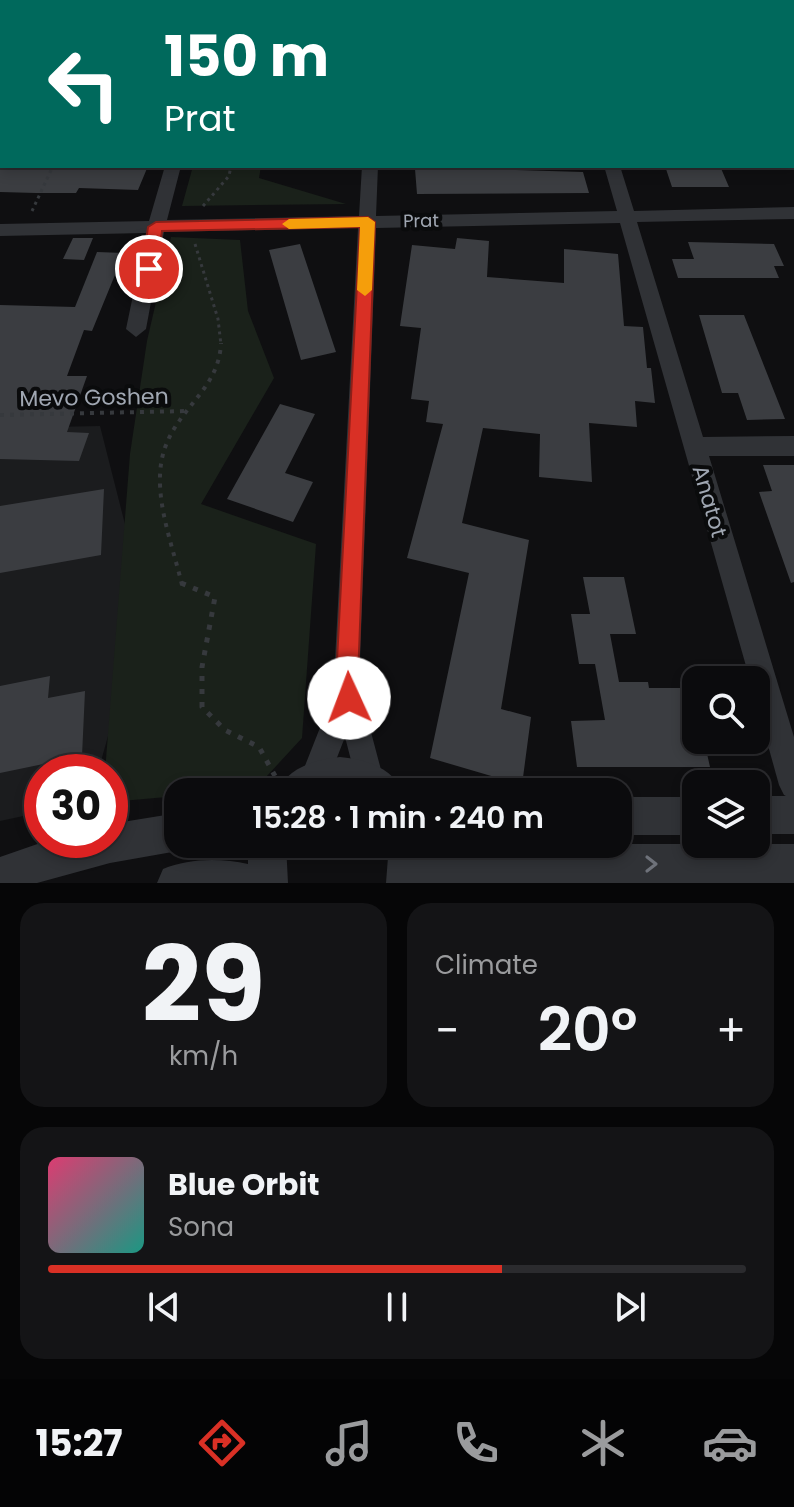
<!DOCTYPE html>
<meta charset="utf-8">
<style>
body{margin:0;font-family:Poppins,sans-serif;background:#141416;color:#f1f3f6;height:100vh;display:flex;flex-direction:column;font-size:30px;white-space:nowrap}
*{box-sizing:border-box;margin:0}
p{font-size:26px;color:#9a9b9d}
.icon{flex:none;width:44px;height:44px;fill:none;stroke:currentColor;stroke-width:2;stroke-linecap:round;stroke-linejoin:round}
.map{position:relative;height:883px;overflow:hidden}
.details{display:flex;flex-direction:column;gap:20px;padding:20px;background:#060607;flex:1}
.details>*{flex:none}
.hud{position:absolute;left:0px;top:0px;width:794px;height:168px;box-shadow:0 4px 12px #0003,0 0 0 2px #2b2b2e;background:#00695c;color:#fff;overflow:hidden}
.tools{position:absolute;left:682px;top:666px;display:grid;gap:16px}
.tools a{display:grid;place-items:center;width:88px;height:88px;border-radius:16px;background:#0b0b0d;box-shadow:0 4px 12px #0003,0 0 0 2px #2b2b2e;font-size:40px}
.speed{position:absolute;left:24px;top:754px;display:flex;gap:16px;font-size:40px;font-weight:700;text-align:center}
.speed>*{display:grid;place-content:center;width:104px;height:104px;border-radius:50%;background:#0b0b0d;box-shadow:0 4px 12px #0003,0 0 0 2px #2b2b2e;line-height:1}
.speed .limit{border:12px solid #d22;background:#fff;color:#111}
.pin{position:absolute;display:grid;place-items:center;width:68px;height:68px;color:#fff;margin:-34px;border:4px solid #fff;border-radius:50%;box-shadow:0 2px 8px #0007}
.me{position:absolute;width:88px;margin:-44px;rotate:358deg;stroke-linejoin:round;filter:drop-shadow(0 0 6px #0008)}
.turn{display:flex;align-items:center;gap:28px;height:168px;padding:0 32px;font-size:36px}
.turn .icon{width:104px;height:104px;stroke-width:2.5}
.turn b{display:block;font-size:56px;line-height:68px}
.big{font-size:60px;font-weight:600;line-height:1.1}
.details .widget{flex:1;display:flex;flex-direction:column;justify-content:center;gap:12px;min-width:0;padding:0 28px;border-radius:24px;background:#141416}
.details .dial{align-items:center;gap:0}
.dial b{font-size:104px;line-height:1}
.song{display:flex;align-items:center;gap:24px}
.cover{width:96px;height:96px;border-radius:12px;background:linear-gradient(135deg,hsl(340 70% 55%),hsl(170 70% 35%))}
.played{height:8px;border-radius:4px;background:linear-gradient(90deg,#d93025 65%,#2b2b2e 65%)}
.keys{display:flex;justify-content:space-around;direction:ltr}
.heat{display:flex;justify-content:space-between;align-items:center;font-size:44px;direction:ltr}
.details .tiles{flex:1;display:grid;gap:20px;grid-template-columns:1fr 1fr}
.widget:last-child{grid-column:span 2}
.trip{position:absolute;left:164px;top:778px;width:468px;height:80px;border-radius:24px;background:#0b0b0d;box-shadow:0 4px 12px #0003,0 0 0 2px #2b2b2e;font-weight:600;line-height:80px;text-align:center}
.dock{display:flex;height:128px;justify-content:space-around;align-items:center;background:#040405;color:#9a9b9d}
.dock .icon{width:56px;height:56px}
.dock .selected{color:#d93025}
.dock b{font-size:36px;color:#f1f3f6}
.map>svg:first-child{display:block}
.built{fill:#1b1c1e}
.green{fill:#1a211a}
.building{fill:#3b3d41}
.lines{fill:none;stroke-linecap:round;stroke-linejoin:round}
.path-far2{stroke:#36393d;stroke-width:3;stroke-dasharray:3 4;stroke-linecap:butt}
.path-far1{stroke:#36393d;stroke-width:4;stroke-dasharray:4 6;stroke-linecap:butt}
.path{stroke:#36393d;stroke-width:5;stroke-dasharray:5 8;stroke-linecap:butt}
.minor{fill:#303236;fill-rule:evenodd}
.tertiary{fill:#303236;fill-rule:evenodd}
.oneway{stroke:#6e727a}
.route{fill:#d93025;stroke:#8d1f18;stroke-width:2}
.slow{fill:#f59e0b}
.labels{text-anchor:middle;stroke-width:8;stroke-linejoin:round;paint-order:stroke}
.far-street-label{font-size:18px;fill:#a0a7b2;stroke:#0a0b0c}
.street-label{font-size:22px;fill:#a0a7b2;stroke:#0a0b0c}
</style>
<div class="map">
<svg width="794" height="883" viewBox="0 0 794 883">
<rect width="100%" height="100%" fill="#0f0f11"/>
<path class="built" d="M 100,426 L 145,603 L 98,772 L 42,772 L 42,812 L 0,821 L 0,428 Z"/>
<path class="green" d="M 193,166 L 261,166 L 259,178 L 346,204 L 182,206 Z
M 171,237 L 240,240 L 248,311 L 274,378 L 201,504 L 316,544 L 302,738 L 255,789 L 178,792 L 178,796 L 110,802 L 110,772 L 105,772 L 130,454 L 147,341 Z"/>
<path class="building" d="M 0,166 L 148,166 L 138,190 L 79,188 L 76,193 L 36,193 L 0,192 Z
M 665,166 L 720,166 L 729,187 L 672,187 Z
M 446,168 L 583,172 L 589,193 L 417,194 L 415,169 Z
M 73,238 L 93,238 L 84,260 L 63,259 Z
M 457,238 L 489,241 L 487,277 L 564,283 L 564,249 L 618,254 L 624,326 L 643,327 L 647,368 L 651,368 L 655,403 L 635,401 L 637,427 L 589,423 L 592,482 L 539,477 L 540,434 L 483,428 L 462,523 L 529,540 L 501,709 L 531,717 L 522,785 L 430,758 L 469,573 L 407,558 L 443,424 L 426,422 L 429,401 L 411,399 L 421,328 L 400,326 L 412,245 L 455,249 Z
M 688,242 L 774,244 L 784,266 L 774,266 L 779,278 L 678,278 L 672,259 L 694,259 Z
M 300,244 L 336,352 L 301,360 L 269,250 Z
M 97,252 L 124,253 L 92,331 L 84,330 L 67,376 L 87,376 L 67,432 L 89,433 L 79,461 L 0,459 L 0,305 L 75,307 Z
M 699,315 L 744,315 L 785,419 L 747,420 L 738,393 L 722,393 Z
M 280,404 L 315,414 L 285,473 L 313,482 L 293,522 L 227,499 Z
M 763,465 L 794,465 L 794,582 L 791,583 L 759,492 L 772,491 Z
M 104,489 L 101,555 L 0,573 L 0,506 Z
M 583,577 L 624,577 L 636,634 L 610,634 L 619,682 L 648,682 L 649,688 L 696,688 L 696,740 L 704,740 L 710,767 L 577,767 L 571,721 L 605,720 L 595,664 L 579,664 L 571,614 L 590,614 Z
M 50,676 L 48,698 L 85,691 L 82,756 L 0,773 L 0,686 Z"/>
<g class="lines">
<path class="path-far2" d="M 203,206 L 229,176 L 231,166
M 32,211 L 53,166
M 195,244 L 218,319 L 221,345"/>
<path class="path-far1" d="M 0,415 L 188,411
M 182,585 C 172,542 149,488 166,445 C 181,406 219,388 221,343"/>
<path class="path" d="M 181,583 L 215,597 L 202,667 L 202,707 L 225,730 L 259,747 L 275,776"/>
<path class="minor" d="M 368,0 L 440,0 L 439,2 Z
M 668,0 L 681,0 L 682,2 L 669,2 Z
M 165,166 L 181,166 L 167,220 L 359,216 L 362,166 L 378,166 L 376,216 L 617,211 L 604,166 L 620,166 L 634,211 L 794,207 L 794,219 L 637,222 L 703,437 L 794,436 L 794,456 L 709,456 L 794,737 L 794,800 L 784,795 L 779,785 L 756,702 L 756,680 L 750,680 L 620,223 L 376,228 L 359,687 L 384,781 L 378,792 L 359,791 L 345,737 L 324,791 L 304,791 L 299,781 L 325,715 L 334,679 L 358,228 L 164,232 L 146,329 L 136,337 L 126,329 L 146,233 L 0,236 L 0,224 L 149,221 Z"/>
<path class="tertiary" d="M 758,0 L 774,0 L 775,2 L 759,2 Z
M 786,0 L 794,0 L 794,11 L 792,2 Z
M 792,41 L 794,41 L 794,55 L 792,55 Z
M 340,757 C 365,759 393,768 403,792 L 277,792 C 287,768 316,759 340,757 Z
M 756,796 L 794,796 L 794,834 L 756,834 Z
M 618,797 L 696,797 L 696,835 L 618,835 Z
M 178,813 L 178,844 L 192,844 L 178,851 L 110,863 L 37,883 L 0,883 L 0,857 L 49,840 L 110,840 L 110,824 Z
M 248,844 L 286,844 L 288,883 L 157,883 L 163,869 C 189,858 221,858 248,864 Z
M 389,844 L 427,844 L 427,857 L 608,844 L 794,844 L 794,883 L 386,883 Z"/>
</g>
<defs><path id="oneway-chevron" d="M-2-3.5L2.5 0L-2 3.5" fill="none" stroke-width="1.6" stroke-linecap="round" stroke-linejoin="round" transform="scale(2)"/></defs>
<use class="oneway" href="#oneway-chevron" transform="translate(651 864)"/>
<path class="route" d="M 368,217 L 375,222 L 358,679 L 361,698 L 357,706 L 349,710 L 341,706 L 336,679 L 360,227 L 162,231 L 157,269 L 149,275 L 142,269 L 148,227 L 156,222 Z"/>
<path class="slow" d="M 368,217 L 375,222 L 372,290 L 365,296 L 357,290 L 360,227 L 289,229 L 282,224 L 289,219 Z"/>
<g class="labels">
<g class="far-street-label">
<text transform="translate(421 221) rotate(-1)" y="6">Prat</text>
</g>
<g class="street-label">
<text transform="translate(94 397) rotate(-1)" y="8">Mevo Goshen</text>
<text transform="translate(710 501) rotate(74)" y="8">Anatot</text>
</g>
</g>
</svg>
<div class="tools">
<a><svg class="icon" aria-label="search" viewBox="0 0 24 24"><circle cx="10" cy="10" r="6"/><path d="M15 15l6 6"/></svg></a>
<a><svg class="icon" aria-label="layers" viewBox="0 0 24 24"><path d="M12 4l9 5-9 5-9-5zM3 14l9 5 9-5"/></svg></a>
</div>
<div class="speed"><div class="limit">30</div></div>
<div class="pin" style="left:149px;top:269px;background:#d93025"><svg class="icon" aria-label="arrive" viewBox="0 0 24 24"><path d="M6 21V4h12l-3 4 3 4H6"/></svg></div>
<svg class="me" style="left:349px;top:698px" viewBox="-20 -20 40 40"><circle r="19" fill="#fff"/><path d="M0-13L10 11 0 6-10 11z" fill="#d93025"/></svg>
<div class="trip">15:28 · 1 min · 240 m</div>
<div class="hud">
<div class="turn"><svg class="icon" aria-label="left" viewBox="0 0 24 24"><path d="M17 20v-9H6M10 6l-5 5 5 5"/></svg><div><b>150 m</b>Prat</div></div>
</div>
</div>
<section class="details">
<div class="tiles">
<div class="widget dial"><b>29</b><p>km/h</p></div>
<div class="widget"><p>Climate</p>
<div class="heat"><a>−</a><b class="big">20°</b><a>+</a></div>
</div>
<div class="widget">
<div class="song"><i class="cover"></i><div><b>Blue Orbit</b><p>Sona</p></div></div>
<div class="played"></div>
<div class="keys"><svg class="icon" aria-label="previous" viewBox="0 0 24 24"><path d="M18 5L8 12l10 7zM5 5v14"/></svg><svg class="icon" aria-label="pause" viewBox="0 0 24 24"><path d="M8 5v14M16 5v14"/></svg><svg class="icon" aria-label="next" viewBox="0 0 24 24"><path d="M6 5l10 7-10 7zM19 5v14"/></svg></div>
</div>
</div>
</section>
<nav class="dock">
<b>15:27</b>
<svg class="icon selected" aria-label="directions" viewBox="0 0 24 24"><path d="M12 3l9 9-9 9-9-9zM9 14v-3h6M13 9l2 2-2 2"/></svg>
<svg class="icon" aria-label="music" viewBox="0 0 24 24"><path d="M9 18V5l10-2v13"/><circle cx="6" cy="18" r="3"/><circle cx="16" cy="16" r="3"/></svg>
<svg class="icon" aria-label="phone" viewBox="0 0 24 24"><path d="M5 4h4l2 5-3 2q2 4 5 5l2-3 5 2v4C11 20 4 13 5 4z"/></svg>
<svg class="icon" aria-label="climate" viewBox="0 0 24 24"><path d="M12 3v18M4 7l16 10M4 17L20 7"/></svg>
<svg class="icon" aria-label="car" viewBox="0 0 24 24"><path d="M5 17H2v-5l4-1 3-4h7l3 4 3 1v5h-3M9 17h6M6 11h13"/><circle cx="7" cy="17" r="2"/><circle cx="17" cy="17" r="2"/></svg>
</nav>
